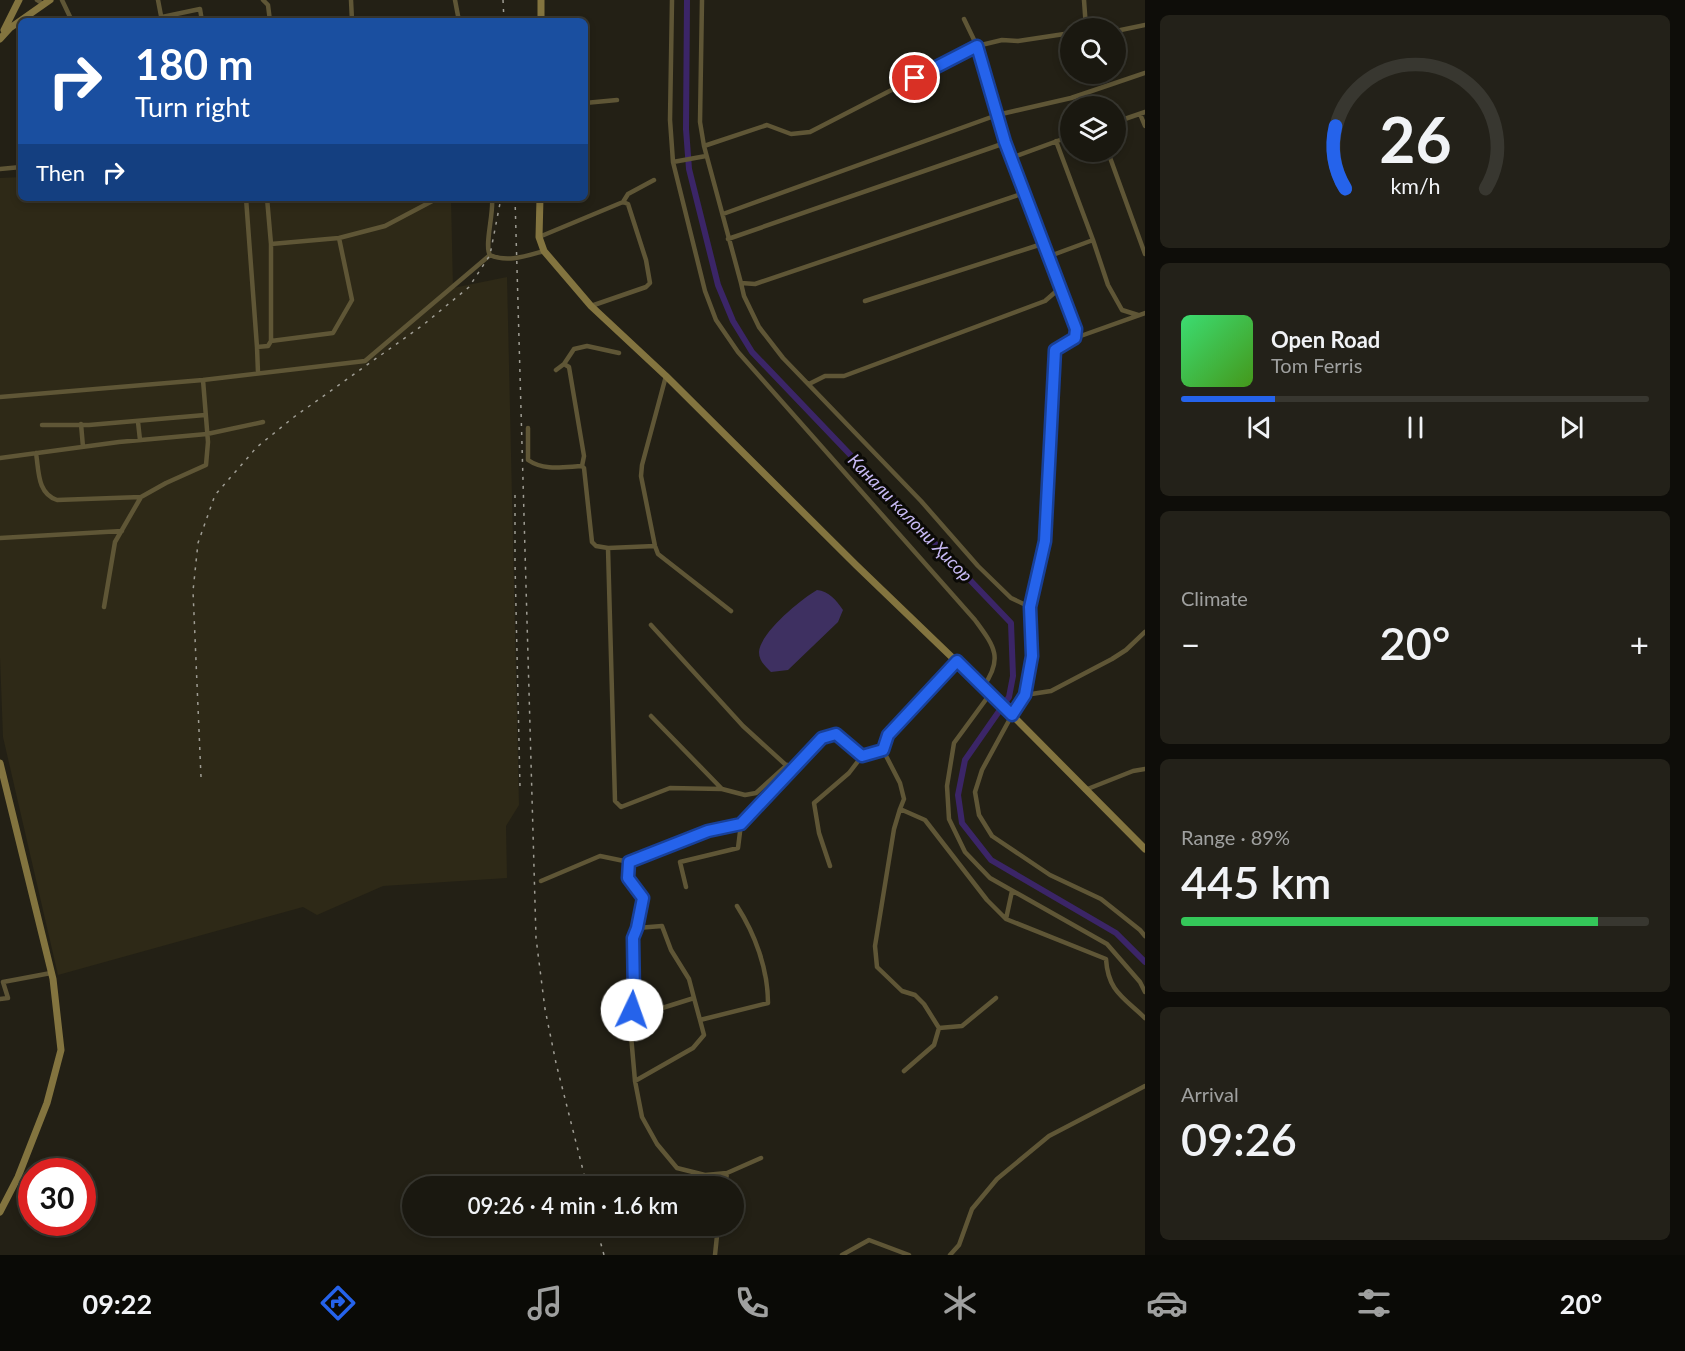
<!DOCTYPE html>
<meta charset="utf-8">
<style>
body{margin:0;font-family:Lato,sans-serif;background:#232119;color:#f1f3f6;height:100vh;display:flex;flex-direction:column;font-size:22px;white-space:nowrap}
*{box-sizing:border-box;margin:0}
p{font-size:20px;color:#9fa09f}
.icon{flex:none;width:33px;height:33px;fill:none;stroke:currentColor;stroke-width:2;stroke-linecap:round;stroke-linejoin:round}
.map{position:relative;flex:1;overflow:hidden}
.side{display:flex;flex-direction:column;gap:15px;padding:15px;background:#0e0d09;width:540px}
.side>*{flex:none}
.hud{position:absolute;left:18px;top:18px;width:570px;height:183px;border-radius:9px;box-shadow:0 3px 9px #0003,0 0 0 2px #383730;background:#1a4fa0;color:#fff;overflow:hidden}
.fabs{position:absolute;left:1060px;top:18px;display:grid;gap:12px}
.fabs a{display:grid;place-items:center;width:66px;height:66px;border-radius:50%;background:#1a1810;box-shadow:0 3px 9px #0003,0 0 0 2px #383730;font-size:30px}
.speed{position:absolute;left:18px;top:1158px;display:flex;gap:12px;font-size:30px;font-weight:700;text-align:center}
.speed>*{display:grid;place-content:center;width:78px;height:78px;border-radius:50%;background:#1a1810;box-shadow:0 3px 9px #0003,0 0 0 2px #383730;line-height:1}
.speed .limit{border:9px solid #d22;background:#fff;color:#111}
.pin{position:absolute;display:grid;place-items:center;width:51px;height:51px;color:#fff;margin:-26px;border:3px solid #fff;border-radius:50%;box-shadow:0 2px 6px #0007}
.me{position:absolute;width:66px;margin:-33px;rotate:3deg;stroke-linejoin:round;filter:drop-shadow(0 0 4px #0008)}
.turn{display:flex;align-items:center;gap:21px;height:126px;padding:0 18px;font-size:27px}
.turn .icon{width:78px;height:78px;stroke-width:2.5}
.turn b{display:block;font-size:42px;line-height:51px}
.then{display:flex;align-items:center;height:57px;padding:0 18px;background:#0003;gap:12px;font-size:22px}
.big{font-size:45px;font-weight:600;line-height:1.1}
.side .tile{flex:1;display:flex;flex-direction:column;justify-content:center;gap:9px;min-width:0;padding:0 21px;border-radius:9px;background:#232119}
.side .dial{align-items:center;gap:0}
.dial svg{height:156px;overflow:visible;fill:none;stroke:#383730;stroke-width:7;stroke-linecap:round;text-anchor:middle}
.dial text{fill:#f1f3f6;stroke:none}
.song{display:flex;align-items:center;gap:18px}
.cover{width:72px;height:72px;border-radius:9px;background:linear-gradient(135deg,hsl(140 70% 55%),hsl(100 70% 35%))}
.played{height:6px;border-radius:3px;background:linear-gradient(90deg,#2563eb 20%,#383730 20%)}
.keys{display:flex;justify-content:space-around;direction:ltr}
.heat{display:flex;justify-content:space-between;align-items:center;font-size:33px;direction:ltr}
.charge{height:9px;border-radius:4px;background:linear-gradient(90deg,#34c759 89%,#383730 0)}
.trip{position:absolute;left:402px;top:1176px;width:342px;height:60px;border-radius:30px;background:#1a1810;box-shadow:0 3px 9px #0003,0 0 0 2px #383730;font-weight:600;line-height:60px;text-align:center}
.dock{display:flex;height:96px;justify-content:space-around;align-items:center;background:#0a0a06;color:#9fa09f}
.dock .icon{width:42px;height:42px}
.dock .active{color:#2563eb}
.dock b{font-size:27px;color:#f1f3f6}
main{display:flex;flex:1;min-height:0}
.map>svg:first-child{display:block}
.built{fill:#2e2917}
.green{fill:#3e3061}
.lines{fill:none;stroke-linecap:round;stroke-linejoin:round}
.canal{stroke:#3b2567;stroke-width:6}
.minor{stroke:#5f5636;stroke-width:4.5}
.secondary{stroke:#83743f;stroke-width:7}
.rail{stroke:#9f9d94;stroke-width:1.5;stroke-dasharray:3 6;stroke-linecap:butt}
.route-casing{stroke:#184099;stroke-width:15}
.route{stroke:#2563eb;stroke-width:10}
.labels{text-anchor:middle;stroke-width:6;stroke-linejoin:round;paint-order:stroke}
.water-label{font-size:18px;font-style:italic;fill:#c6b8f3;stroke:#0b0a06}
</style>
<main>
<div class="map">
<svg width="1145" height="1255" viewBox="0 0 1145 1255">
<rect width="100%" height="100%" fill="#232015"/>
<path class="built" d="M 21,177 L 21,198 L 451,198 L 453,288 L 507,277 L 519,805 L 506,826 L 507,878 L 383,886 L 317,915 L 303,907 L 58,975 L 3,737 L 0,657 L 0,178 Z"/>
<path class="green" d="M 817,590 C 829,591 836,600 843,610 L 838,622 L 788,670 L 771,672 C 765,666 759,661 759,652 C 760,633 801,599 817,590 Z"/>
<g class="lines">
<path class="canal" d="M 687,0 L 686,129 L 689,169 L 718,285 L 733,321 L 752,352 L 1011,623 L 1013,676 L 1009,697 L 965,760 L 958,795 L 962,823 L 991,860 L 1116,933 L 1145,962"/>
<path class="minor" d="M 37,0 L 43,4
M 62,0 L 72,21
M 158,0 L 162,21
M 263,0 L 268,5 L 270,21
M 351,0 L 352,21
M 455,0 L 459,21
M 672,0 L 670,120 L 673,162 L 705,291 L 716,320 L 738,352 L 975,620 C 994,646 1004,658 983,687
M 702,0 L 700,122 L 704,146 L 767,125 L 791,134 L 810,132 L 977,46 L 1002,40 L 1018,41 L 1071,33
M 1084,0 L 1086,28
M 162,17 L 200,9 L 202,21
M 964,19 L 977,46 L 1011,158 L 1076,329 L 1075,338 L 1055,350 L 1045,541 L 1030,607 L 1032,656 L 1025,695 L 1012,715 L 982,770 L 975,792 L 979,815 L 992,836 L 1050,875 L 1101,899 L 1140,930 L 1145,936
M 1116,31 L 1145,25
M 585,103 L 617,100
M 1140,114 L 1145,126
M 1116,122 L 1145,112
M 704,146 L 741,283 L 755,284 L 1024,193
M 1108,152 L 1145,254
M 1011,158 L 1071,136
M 673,162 L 706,156
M 0,169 L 21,167
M 246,198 L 257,347
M 267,198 L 271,244
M 623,202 L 628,194 L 654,180
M 723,214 L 997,115 L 1071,98 L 1145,73
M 539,237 L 623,202 L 628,204 L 646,260 L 650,283 L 646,287 L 591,306
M 728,239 L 1005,143
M 1093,240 L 1108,285 L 1122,310 L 1138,315
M 490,255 C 484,246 494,213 492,198
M 1047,257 L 1093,240 L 1056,141
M 741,283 L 744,296 L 759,327 L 783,358 L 921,501 L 978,566 L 1011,598 L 1030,607
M 865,301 L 1042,244
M 1075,338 L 1145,313
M 271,341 L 333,333 L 352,300 L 339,238
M 564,364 L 569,367 L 584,456 L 582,466
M 556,370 L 564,364 L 574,349 L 587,346 L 619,353
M 258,373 L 257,347 L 268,346 L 271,341 L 271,244 L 339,238 L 385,226 L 438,198
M 666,376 L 642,465 L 641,476 L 655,546 L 658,554 L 731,611
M 809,384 L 825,376 L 844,376 L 1045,301 L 1060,288
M 0,397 L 203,380 L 365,361 L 490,255 C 507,263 526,256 544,251
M 138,422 L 140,440
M 81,424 L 83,447
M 42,425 L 89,425 L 205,415
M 528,428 L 528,460 C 544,471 563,467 582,466 L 584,468 L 592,542 L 596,546 L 608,548 L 655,546
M 36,453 C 39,471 37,493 57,500 L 141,497
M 0,458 L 119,442 L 207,434 L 263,422
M 0,538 L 122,531
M 608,548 L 615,801 L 621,807 L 670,788 L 722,789 L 745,795 L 756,793 L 787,765
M 104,607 L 115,542 L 141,497 L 166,483 L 206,465 L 208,442 L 203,380
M 651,625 L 743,726 L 787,766
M 990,694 L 954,743 L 947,786 L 949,819 L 965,852 L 990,878 L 1107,944 L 1140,982 L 1145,992
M 1025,695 L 1051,691 L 1112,659 L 1126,650 L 1145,632
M 651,716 L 722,789
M 1085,790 L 1133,771 L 1145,769
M 900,809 L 904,799 L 900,783 L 883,750 L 888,735 L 957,661
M 629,862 L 628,878 L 643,898 L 637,928
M 830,866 L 819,833 L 814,803 L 849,773 L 862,756 L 883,750
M 541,881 L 600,856 L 629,862 L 708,831 L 741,824 L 822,738 L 836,734 L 862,756
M 686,887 L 680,862 L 738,848 L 741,824
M 1006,919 L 1012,891
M 634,996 L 654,997 L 659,1009 L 694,998 L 700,1020
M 694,998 L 689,979 L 671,950 L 662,926 L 637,928 L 632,938 L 634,996 L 630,1024 L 635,1081 L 642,1117 L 657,1144 L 677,1168 L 705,1175 L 727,1173 L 761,1158
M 996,998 L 962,1026 L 939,1028 L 924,1004 L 915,995 L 902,991 L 877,967 L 875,946 L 894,829 L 900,809 L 925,820 L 987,900 L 1006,919 L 1106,959 C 1108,991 1123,997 1145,1018
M 0,999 L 8,998 L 3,982 L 51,973
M 904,1071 L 934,1045 L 939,1028
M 635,1081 L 693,1048 L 704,1035 L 700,1020 L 768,1003 C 768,969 755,934 737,906
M 725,1186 L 727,1173
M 715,1255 L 718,1226
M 842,1255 L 869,1240 L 909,1255
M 950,1255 L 959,1245 L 972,1209 L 997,1179 L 1049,1136 L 1145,1086"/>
<path class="secondary" d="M 541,0 L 541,21
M 4,30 L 19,0
M 0,39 L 10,28 L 50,0
M 540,198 L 539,237 L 544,251 L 591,306 L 666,376 L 856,565 L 1012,715 L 1145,849
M 0,763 L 53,979 L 61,1050 L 47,1103 L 18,1177 L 0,1212"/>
<path class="rail" d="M 503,0 L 504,21
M 515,198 L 536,938 L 545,1009 L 556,1063 L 587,1186
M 515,495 L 515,563 L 520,787
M 201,777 L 193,591 L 198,543 L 215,495 L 257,447 L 294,417 L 423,325 L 469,287 L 490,255 L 501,198
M 596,1226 L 604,1255"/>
</g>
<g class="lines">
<g class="route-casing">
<path id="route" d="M 632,1010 L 634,996 L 633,938 L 637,928 L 643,898 L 628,878 L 629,862 L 708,831 L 741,824 L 822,738 L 836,734 L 862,756 L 883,750 L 888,735 L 957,661 L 1012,715 L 1025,695 L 1032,656 L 1030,607 L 1045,541 L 1055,350 L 1075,338 L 1076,329 L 1005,142 L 977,46 L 915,78"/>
</g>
<use href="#route" class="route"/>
</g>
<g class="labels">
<g class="water-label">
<text transform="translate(910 518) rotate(46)" y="6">Канали калони Ҳисор</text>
</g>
</g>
</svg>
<div class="fabs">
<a><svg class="icon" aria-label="search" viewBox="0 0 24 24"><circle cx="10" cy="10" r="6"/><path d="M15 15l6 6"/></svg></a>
<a><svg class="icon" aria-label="layers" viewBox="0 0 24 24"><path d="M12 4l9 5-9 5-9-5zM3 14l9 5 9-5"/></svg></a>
</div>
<div class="speed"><div class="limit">30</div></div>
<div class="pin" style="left:915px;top:78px;background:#d93025"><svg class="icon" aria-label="arrive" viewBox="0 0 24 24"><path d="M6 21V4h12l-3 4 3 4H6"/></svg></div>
<svg class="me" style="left:632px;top:1010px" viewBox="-20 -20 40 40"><circle r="19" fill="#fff"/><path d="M0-13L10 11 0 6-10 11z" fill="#2563eb"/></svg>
<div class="trip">09:26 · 4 min · 1.6 km</div>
<div class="hud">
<div class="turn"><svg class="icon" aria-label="right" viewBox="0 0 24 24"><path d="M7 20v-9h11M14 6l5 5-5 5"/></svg><div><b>180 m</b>Turn right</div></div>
<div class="then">Then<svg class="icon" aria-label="right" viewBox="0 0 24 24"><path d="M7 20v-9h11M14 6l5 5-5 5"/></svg></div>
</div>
</div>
<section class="side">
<div class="tile dial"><svg viewBox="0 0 100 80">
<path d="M14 69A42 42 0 1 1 86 69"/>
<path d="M14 69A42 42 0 0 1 9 37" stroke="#2563eb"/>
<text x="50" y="56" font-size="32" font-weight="700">26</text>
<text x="50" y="72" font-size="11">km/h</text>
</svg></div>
<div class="tile">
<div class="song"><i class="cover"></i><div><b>Open Road</b><p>Tom Ferris</p></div></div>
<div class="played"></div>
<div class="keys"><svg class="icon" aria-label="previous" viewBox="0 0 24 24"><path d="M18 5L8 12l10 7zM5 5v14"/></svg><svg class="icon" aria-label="pause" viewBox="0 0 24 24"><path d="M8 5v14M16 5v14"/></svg><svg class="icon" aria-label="next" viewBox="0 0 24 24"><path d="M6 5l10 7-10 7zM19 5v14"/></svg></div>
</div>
<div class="tile"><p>Climate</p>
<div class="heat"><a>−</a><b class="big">20°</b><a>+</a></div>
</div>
<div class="tile"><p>Range · 89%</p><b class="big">445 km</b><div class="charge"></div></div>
<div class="tile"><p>Arrival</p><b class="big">09:26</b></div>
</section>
</main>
<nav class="dock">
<b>09:22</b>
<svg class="icon active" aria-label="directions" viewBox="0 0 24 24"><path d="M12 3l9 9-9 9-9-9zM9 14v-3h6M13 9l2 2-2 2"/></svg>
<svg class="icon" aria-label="music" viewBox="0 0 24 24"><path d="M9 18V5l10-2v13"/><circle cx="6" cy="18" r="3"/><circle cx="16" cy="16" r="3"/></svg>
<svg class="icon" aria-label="phone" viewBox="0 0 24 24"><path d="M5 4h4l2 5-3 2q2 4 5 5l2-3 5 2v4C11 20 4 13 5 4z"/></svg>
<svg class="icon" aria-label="climate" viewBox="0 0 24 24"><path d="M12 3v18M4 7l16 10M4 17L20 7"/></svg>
<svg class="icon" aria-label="car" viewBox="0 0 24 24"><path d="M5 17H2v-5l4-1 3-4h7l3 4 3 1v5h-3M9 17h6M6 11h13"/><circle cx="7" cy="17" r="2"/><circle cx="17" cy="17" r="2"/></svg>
<svg class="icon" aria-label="filters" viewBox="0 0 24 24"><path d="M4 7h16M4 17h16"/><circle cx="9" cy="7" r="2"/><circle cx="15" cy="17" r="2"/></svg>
<b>20°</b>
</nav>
